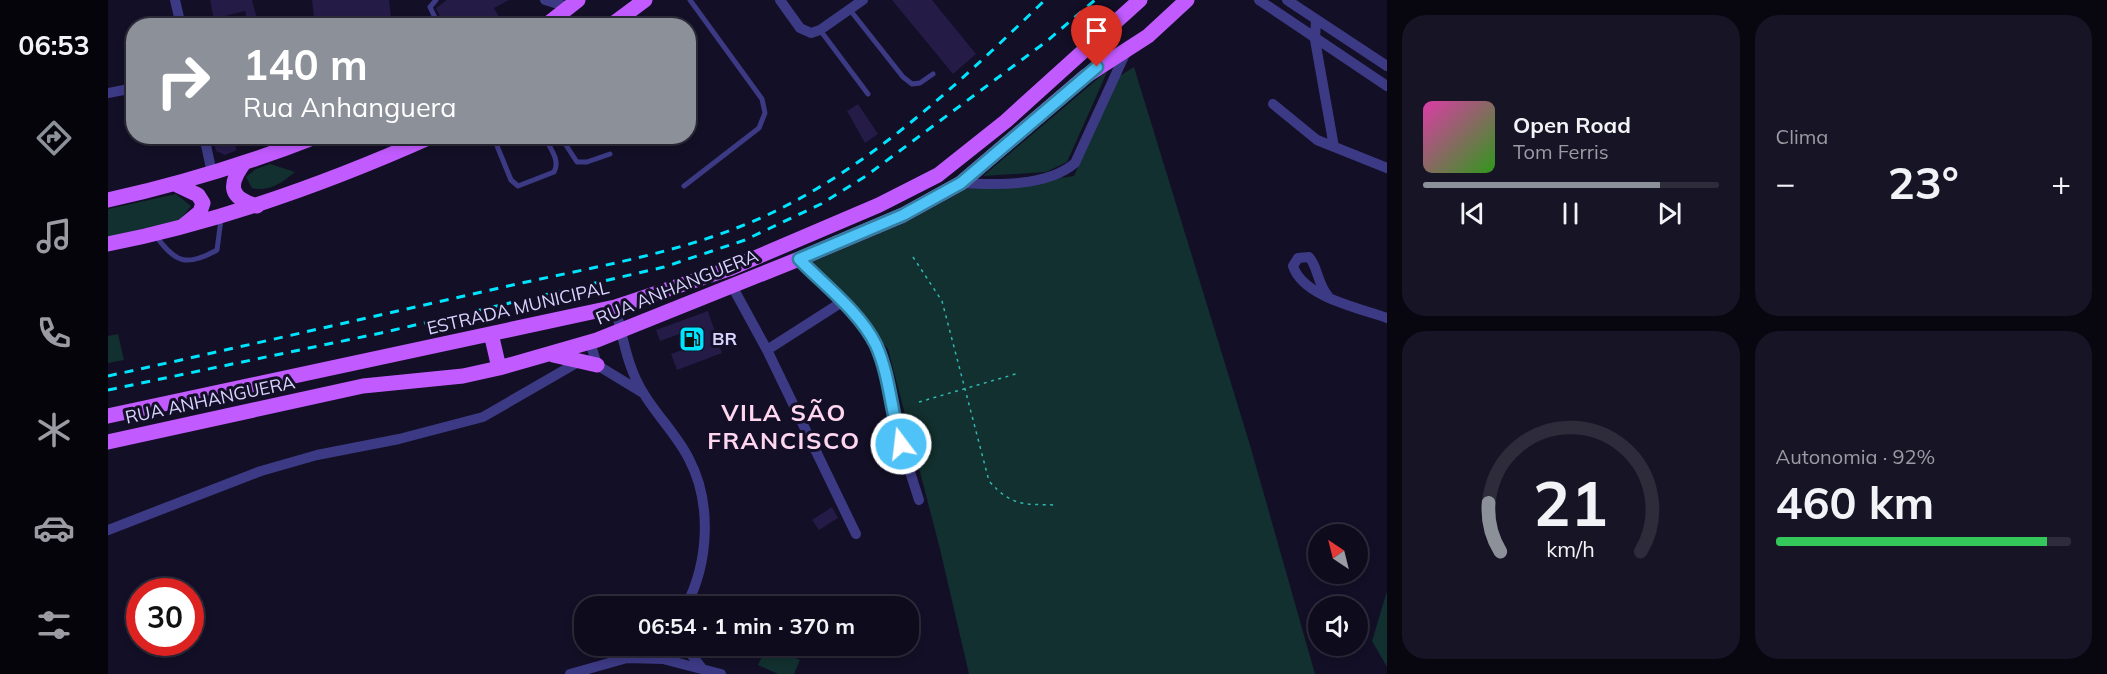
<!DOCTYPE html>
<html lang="pt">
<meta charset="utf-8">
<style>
body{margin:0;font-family:Mulish,sans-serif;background:#171425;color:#f1f3f6;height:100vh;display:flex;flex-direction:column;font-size:22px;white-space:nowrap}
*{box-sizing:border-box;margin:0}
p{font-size:20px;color:#9b9ba3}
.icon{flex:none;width:33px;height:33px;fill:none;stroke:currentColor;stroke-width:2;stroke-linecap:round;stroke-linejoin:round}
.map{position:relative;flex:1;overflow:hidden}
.sheet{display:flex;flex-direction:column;gap:15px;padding:15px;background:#08060f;width:720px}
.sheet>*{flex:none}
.hud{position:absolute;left:18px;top:18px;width:570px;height:126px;border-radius:24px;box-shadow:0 3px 9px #0003,0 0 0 2px #2e2b3b;background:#8c9099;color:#fff;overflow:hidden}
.needle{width:39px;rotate:325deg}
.controls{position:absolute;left:1200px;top:524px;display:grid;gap:12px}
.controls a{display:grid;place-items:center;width:60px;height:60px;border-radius:50%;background:#0e0b1c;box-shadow:0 3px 9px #0003,0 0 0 2px #2e2b3b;font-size:30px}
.speed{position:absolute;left:18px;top:578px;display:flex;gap:12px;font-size:30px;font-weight:700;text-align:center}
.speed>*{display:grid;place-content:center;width:78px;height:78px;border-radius:50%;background:#0e0b1c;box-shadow:0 3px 9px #0003,0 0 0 2px #2e2b3b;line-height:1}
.speed .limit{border:9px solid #d22;background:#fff;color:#111}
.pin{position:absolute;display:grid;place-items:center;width:51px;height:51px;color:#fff;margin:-62px -26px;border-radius:50% 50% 50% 0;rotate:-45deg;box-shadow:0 0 6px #0007}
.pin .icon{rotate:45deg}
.me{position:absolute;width:66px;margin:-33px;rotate:345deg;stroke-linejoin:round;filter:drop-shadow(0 0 4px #0008)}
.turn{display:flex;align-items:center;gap:21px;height:126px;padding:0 18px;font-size:27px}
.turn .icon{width:78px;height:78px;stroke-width:2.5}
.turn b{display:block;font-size:42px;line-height:51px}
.big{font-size:45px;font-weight:700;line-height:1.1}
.sheet .widget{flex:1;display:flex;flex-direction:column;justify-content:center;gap:9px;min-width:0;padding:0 21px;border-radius:24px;background:#171425}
.sheet .dial{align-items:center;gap:0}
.dial svg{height:156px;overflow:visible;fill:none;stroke:#2e2b3b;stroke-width:7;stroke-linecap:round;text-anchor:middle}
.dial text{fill:#f1f3f6;stroke:none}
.song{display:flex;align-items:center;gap:18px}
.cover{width:72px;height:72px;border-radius:9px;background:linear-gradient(135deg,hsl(320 70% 55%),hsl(110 70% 35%))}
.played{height:6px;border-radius:3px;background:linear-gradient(90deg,#8c9099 80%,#2e2b3b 80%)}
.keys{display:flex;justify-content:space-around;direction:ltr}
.heat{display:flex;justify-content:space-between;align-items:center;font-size:33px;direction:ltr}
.charge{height:9px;border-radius:4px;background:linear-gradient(90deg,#34c759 92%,#2e2b3b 0)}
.sheet .tiles{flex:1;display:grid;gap:15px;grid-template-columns:repeat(2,1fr)}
.trip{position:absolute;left:466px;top:596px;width:345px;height:60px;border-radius:24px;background:#0e0b1c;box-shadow:0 3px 9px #0003,0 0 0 2px #2e2b3b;font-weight:700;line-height:60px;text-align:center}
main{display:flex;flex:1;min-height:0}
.tabs{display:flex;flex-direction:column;width:108px;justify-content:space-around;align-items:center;background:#06040b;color:#9b9ba3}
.tabs .icon{width:42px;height:42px}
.tabs .current{color:#8c9099}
.tabs b{font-size:27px;color:#f1f3f6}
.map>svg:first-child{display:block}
.green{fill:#12302f}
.building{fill:#241b47}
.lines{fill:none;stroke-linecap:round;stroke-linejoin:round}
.path{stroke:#2fb8b0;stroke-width:1.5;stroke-dasharray:3 4.5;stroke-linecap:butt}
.service{stroke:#3d3a85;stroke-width:5}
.minor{stroke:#3d3a85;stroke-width:10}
.primary{stroke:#c25bff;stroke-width:15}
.rail{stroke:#00e5ff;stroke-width:3;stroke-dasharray:9 8;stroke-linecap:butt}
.route-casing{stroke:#337fa1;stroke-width:15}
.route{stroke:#4fc3f7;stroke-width:10}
.labels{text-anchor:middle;stroke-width:6;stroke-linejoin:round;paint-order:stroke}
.street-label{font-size:18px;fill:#d9d4ff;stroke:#130f26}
.poi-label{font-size:18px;font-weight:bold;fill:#d9d4ff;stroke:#130f26;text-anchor:start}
.district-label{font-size:24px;font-weight:bold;letter-spacing:1.5px;fill:#ffd6f0;stroke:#130f26}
</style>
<main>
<nav class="tabs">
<b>06:53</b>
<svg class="icon current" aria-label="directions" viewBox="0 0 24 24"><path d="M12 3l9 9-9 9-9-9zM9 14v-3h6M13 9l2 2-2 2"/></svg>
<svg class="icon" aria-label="music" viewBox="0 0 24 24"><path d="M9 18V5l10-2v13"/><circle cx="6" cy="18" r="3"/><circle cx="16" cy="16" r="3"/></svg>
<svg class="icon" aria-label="phone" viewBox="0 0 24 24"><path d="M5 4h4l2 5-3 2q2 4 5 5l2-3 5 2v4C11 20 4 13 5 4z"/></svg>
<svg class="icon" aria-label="climate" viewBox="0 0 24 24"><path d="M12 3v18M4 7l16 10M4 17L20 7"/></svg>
<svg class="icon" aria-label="car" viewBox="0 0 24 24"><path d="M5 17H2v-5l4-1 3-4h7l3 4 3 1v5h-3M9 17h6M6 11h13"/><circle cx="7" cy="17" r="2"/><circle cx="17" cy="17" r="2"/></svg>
<svg class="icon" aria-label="filters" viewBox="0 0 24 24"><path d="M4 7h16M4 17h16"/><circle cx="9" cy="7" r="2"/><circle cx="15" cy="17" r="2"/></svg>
</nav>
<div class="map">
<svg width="1279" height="674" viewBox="0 0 1279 674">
<rect width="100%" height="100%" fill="#130f26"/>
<path class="green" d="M 1026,67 L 1142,445 L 1207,674 L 861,674 L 832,549 L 780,349 L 734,296 L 698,262 L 853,189 L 883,188 L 966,176 L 1010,77 Z
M 1000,70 L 959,162 L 938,172 L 875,176 Z
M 162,164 L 187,172 C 173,183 162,192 144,188 L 138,177 L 148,169 Z
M 68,194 L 83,206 L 72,220 L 0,237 L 0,209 Z
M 10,334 L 16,360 L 0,363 L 0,336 Z
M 1279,591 L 1279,667 L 1264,641 Z
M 659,646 L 692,660 L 686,674 L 670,674 L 650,665 Z"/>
<path class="building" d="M 102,0 L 144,0 L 151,26 L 140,26 L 137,11 L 113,17 L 115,26 L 107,26 Z
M 204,0 L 281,0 L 284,26 L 207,26 Z
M 339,0 L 401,0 L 386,8 L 396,26 L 369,26 L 366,20 L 356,26 L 336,26 L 328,8 Z
M 784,0 L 824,0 L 868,54 L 845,74 Z
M 750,104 L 770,134 L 757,143 L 739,111 Z
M 104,136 L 153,136 L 153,138 L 127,147 L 129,150 L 117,155 L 108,151 Z
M 600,311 L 614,353 L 569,370 L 563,354 L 579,348 L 574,333 L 552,341 L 548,330 Z
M 724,507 L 730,518 L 711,530 L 704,520 Z"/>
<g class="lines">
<path class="path" d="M 805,257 L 834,301 L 881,481 C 904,507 916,504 949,505
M 811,402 L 911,373"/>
<path class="service" d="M 328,0 L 322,7 L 331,26
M 742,10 L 795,77 L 804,84 L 812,83 L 825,74
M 712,30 L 760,94
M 385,136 L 403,180 L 410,186 L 446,172 C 453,160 441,147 436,136
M 452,136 L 469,162 L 479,162 L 502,154
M 576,186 L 651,128 L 657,113 L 654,99 L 582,0
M 48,236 C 67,263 79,267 109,250 L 113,219"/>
<path class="minor" d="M 67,0 L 73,26
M 437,0 L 460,7
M 672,0 L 692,28 L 703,33 L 712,30 L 755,0
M 1151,0 L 1279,86
M 1179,0 L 1279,66
M 1208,19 L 1207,40 L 1226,147
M 0,93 L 26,88
M 1165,104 L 1209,140 L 1279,168
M 96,136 L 104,173
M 853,183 C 887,185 939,187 967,163 L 1018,52
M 691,259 L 755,325 L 767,343 L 774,361 L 787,425 L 811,500
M 624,286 L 659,350 L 748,534
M 1220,296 C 1209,283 1210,267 1201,257 L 1190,258 L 1185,266 C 1195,297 1251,308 1279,318
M 507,307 C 515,336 519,368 536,394 C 550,417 569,435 581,459 C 604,503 601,562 578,606
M 482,342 L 489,365 L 535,393
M 659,350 L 734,302
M 0,530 L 153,471 L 209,455 L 291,439 L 375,417 L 472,361
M 576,645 L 593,667
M 519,658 L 555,659 L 613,674
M 462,674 L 519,658 L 539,645"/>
<path class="primary" d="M 437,26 L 470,0
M 502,26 L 537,0
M 136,163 C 119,186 122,198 149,206
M 69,185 L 90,195 L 95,203 L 92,212 L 75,226
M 0,200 C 72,184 141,163 210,136
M 0,244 C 112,222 220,183 325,136
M 385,342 L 391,368
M 445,355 L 489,365
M 0,416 L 507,307 L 621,269 L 771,205 L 830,175 L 898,121 L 1032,0
M 0,442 L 255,386 L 355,376 L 391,368 L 489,340 L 691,259 L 795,215 L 853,183 L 978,76 L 1040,36 L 1079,0"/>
<path class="rail" d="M 0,376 C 133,347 267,316 400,286 C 485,267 575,253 655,217 C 764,167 852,82 937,0
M 0,390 L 273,333 L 556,267 L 637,240 L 713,204 L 758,176 L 939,41 L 987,0"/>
</g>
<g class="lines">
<g class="route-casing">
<path id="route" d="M 793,444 C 783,412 782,376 768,345 C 752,312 716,285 691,259 L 795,215 L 853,183 L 989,67"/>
</g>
<use href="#route" class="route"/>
</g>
<defs>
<g id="fuel-square" transform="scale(1.35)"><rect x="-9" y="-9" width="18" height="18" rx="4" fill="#00e5ff" stroke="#130f26"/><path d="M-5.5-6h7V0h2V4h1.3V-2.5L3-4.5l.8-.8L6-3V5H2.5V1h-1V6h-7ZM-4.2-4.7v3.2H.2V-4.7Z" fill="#111"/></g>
</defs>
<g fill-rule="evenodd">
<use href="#fuel-square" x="584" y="339"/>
</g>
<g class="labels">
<g class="street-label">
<text transform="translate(569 287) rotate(-22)" y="6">RUA ANHANGUERA</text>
<text transform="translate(410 308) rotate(-13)" y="6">ESTRADA MUNICIPAL</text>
<text transform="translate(102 400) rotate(-12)" y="6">RUA ANHANGUERA</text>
</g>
<g class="poi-label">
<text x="604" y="345">BR</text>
</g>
<g class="district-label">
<text x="676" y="421">VILA SÃO<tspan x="676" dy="28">FRANCISCO</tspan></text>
</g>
</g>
</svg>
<div class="controls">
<a><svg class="needle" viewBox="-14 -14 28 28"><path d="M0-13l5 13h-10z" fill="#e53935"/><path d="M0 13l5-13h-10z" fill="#9b9ba3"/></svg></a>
<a><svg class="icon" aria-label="sound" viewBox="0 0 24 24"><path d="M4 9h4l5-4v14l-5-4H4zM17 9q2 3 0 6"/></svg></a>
</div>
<div class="speed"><div class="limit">30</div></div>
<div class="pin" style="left:989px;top:67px;background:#d93025"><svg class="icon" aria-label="arrive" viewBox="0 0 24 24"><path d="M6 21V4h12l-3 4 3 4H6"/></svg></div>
<svg class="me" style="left:793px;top:444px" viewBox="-20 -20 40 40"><circle r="17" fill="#4fc3f7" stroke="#fff" stroke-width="3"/><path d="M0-11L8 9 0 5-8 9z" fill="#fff"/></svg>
<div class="trip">06:54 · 1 min · 370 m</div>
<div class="hud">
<div class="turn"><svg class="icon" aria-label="right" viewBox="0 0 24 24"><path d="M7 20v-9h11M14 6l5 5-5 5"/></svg><div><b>140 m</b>Rua Anhanguera</div></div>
</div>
</div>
<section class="sheet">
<div class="tiles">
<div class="widget">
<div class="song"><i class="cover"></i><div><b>Open Road</b><p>Tom Ferris</p></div></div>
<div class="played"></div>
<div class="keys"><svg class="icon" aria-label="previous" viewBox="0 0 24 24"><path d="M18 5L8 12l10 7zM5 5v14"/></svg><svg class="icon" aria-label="pause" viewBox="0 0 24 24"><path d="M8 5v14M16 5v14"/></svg><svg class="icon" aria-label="next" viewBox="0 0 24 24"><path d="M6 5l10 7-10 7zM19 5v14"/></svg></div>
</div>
<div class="widget"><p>Clima</p>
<div class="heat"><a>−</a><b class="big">23°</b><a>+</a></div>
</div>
<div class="widget dial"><svg viewBox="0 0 100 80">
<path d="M14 69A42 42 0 1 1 86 69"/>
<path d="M14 69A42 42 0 0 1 8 44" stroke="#8c9099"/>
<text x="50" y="56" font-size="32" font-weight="700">21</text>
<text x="50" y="72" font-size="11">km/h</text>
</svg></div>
<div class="widget"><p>Autonomia · 92%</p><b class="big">460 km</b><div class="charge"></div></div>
</div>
</section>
</main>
